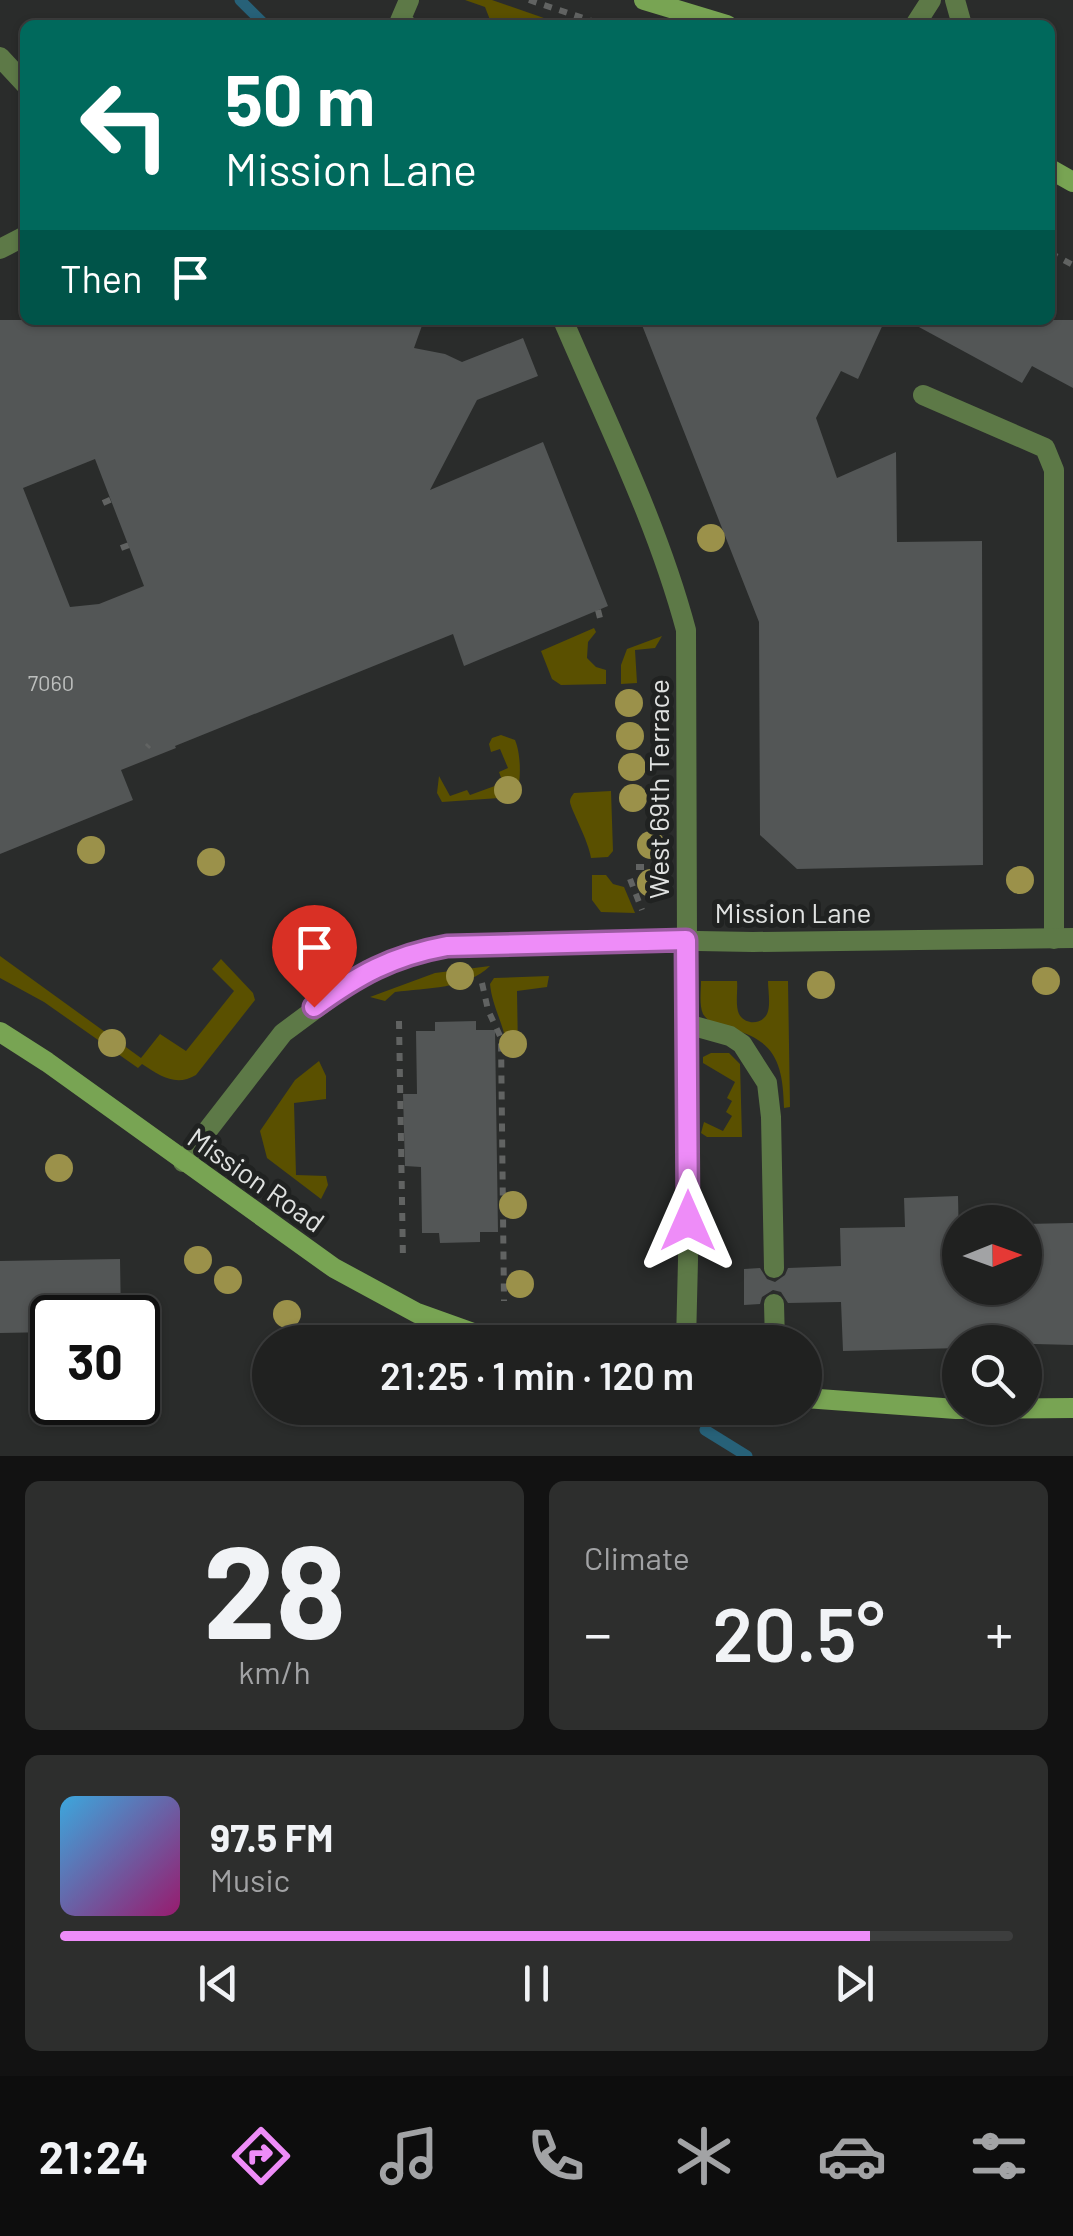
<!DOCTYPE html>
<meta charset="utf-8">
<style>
body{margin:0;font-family:Barlow,sans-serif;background:#2d2e2d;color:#f1f3f6;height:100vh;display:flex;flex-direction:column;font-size:38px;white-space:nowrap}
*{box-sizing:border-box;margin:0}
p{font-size:32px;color:#a2a3a5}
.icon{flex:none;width:55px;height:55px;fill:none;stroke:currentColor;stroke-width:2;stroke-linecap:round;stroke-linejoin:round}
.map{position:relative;height:1456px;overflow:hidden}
.drawer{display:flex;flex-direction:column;gap:25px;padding:25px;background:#121212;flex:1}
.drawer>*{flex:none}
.top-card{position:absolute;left:20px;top:20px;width:1035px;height:305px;border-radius:15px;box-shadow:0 2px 8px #0004,0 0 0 2px #3d3e3e;background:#00695c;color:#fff;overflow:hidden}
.needle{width:65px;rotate:89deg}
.tools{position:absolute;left:942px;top:1205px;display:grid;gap:20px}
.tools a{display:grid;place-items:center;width:100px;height:100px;border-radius:50%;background:#202120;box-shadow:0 2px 8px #0004,0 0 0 2px #3d3e3e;font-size:50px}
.speed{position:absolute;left:30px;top:1295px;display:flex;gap:20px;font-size:50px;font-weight:700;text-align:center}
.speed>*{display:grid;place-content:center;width:130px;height:130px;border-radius:50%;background:#202120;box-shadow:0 2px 8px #0004,0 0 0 2px #3d3e3e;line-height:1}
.speed .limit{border:5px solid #111;border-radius:15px;background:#fff;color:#111}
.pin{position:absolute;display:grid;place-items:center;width:85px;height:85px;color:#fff;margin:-102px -42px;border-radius:50% 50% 50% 0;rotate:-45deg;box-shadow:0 0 10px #0007}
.pin .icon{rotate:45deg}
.me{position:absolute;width:110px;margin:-55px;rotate:0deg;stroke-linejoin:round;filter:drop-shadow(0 0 8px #0008)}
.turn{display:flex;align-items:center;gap:35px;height:210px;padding:0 40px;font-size:45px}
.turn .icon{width:130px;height:130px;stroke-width:2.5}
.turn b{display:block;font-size:70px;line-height:85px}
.then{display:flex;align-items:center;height:95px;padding:0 40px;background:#0003;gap:20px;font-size:38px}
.big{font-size:75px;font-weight:600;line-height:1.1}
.drawer .tile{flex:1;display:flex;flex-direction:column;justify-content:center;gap:15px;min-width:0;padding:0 35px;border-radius:15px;background:#2d2e2d}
.drawer .dial{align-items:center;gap:0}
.dial b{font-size:130px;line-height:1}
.song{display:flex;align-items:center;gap:30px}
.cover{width:120px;height:120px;border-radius:15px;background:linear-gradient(135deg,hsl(200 70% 55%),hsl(320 70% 35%))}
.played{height:10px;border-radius:5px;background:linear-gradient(90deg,#ee8cf8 85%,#3d3e3e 85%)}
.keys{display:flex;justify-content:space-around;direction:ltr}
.heat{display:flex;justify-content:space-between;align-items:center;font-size:55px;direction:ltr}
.drawer .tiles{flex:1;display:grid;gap:25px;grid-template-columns:1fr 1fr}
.tile:last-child{grid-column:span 2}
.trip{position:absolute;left:252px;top:1325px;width:570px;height:100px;border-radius:50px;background:#202120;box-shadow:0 2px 8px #0004,0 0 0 2px #3d3e3e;font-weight:600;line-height:100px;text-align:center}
.tabs{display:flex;height:160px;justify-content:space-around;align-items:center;background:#0d0d0d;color:#a2a3a5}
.tabs .icon{width:70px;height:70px}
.tabs .active{color:#ee8cf8}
.tabs b{font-size:45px;color:#f1f3f6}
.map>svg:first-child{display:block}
.green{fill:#5a5000}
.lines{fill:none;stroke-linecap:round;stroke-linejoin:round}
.stream{stroke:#276178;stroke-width:11}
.building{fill:#535656;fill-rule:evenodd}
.path{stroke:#616362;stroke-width:6;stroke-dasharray:8 8;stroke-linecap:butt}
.lane{stroke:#5d7947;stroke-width:20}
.street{stroke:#5d7947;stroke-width:20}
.secondary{stroke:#78a453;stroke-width:20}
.tree{fill:#9b914a}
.route-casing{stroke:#9b5ba1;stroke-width:25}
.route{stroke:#ee8cf8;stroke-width:18}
.labels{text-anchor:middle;stroke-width:10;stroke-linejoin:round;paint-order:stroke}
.number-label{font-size:22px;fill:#bdbfbe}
.street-label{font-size:28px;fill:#e0e2e1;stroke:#202221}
</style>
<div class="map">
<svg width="1073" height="1456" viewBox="0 0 1073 1456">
<rect width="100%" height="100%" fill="#2a2c2b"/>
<path class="green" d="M 465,0 L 492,0 L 564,25 L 492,25 L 485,7 Z
M 594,628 L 596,632 L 588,642 L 587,658 L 596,667 L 606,670 L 606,684 L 561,685 L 552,679 L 541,651 Z
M 662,636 L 655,648 L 635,650 L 637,683 L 621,684 L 621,665 L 627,649 Z
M 501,735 L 515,740 C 521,754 522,783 515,797 L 442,802 L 437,793 L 439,776 L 450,796 L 467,790 L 470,795 L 503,783 L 499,772 L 508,768 L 500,749 L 491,752 L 489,744 L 492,738 Z
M 611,791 L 613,851 L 608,857 L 591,858 C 589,841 569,806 570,801 C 570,798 572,796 574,793 Z
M 592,875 L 606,875 L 613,884 L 624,887 L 635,913 L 601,912 L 592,900 Z
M 0,956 L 141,1058 L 160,1034 L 186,1051 L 234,991 L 212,969 L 221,959 L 253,993 L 255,1000 L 196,1075 C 176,1087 160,1076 142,1064 L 138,1068 L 44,1002 L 0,978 Z
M 490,966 C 467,989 426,988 395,992 L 385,1001 L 370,997 L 435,973 Z
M 549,976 L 547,987 L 517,991 L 518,1051 L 507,1050 C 506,1028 492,1007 490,984 L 494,978 Z
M 701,981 L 737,981 C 738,990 735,1005 739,1014 C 745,1025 761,1025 767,1014 C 771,1006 768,990 768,981 L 788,981 L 790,1107 L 784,1108 C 783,1065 776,1040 731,1029 C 721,1026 709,1024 703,1014 C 699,1005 701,991 701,981 Z
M 711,1053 L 729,1053 L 740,1064 L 742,1137 L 707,1137 L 701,1133 L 704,1122 L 723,1131 L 732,1116 L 726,1112 L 732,1101 L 727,1098 L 735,1082 L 703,1063 L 703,1057 Z
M 319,1061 L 326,1076 L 326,1099 L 294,1103 L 296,1175 L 326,1176 L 328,1185 L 321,1199 L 267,1158 L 260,1131 L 295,1080 Z"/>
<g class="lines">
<path class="stream" d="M 240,0 L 265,25
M 705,1430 L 747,1456"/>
</g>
<path class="building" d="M 0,320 L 424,320 L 414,348 L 445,354 L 462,362 L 523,338 L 538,376 L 477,400 L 430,490 L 543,442 L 608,606 L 464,666 L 453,634 L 175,746 L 176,748 L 121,770 L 133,800 L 0,854 ZM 95,459 L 144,586 L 99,604 L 70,607 L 23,488 Z
M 640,320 L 885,320 L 858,379 L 841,371 L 816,418 L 837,478 L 896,452 L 897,542 L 982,541 L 983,865 L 797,869 L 760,835 L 759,622 Z
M 906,320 L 1073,320 L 1073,388 L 1032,366 L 1022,383 Z
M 476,1021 L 476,1030 L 495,1030 L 498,1232 L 480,1232 L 480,1242 L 440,1243 L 439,1233 L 422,1233 L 421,1167 L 405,1166 L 403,1094 L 417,1094 L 416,1031 L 435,1031 L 435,1022 Z
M 958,1196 L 960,1288 L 1025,1288 L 1025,1224 L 1073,1223 L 1073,1345 L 960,1342 L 960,1348 L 843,1351 L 841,1302 L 788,1303 L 781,1292 L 773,1290 L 762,1297 L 760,1304 L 744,1305 L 744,1269 L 760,1268 L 767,1279 L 775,1282 L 785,1275 L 788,1268 L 841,1266 L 840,1228 L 905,1227 L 904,1198 Z
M 120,1259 L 121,1318 L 52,1318 L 52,1332 L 0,1333 L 0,1261 Z"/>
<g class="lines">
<path class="path" d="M 529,0 L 604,25
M 1050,253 L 1073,265
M 103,503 L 112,499
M 121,548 L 129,545
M 598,610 L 601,622
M 147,747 L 149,745
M 636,867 L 663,867
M 630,879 L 642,910
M 482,983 L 488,1010 L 501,1038 L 504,1301
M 399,1021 L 403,1260"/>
<path class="lane" d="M 923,395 L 1045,448 L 1054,470 L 1054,939
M 687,1024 L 730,1036 L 742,1044 L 767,1083 L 771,1117 L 774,1268
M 774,1304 L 775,1342"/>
<path class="street" d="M 955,0 L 962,25
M 407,25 L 400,21 L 409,0
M 915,25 L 931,0
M 0,57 L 25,84
M 0,249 L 25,236
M 563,320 C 607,423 657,522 686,630 L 688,1260 L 686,1342
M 183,1162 L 283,1033 L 368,970 L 420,951 L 494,943 L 643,940 L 753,942 L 1073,938"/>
<path class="secondary" d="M 644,0 L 727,25
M 1050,169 L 1073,182
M 0,1032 L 47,1062 L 334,1268 L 417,1313 L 498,1342
M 805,1398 L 956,1409 L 1073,1408"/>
</g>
<g class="tree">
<circle cx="711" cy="538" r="14"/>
<circle cx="629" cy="703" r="14"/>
<circle cx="630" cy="736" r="14"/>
<circle cx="632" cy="767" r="14"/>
<circle cx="508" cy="790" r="14"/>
<circle cx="633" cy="798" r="14"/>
<circle cx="651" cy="845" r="14"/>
<circle cx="91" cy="850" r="14"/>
<circle cx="211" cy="862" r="14"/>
<circle cx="1020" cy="880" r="14"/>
<circle cx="651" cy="883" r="14"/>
<circle cx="460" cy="976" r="14"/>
<circle cx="1046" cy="981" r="14"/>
<circle cx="821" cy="985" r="14"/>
<circle cx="112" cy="1043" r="14"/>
<circle cx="513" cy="1044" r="14"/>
<circle cx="59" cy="1168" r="14"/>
<circle cx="513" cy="1205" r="14"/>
<circle cx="198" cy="1260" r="14"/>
<circle cx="228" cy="1280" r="14"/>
<circle cx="520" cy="1284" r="14"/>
<circle cx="287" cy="1314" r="14"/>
</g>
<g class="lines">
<g class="route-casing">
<path id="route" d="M 314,1007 C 358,975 392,956 447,946 L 686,940 L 688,1221"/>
</g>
<use href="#route" class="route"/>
</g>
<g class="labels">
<g class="number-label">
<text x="51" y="691">7060</text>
</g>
<g class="street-label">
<text transform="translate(659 789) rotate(-90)" y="10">West 69th Terrace</text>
<text x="793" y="923">Mission Lane</text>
<text transform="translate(256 1180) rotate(35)" y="10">Mission Road</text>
</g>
</g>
</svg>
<div class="tools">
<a><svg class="needle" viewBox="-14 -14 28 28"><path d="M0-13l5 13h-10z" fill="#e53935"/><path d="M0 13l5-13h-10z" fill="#a2a3a5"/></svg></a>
<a><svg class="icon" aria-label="search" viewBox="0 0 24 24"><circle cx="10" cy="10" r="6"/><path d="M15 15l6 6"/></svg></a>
</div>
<div class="speed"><div class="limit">30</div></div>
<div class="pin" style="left:314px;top:1007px;background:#d93025"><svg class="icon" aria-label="arrive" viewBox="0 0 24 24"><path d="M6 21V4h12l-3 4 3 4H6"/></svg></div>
<svg class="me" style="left:688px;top:1221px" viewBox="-20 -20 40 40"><path d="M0-17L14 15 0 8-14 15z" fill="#ee8cf8" stroke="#fff" stroke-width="4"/></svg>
<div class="trip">21:25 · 1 min · 120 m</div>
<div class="top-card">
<div class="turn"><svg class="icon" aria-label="left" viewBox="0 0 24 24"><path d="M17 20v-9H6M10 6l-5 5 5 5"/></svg><div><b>50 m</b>Mission Lane</div></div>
<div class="then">Then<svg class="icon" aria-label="arrive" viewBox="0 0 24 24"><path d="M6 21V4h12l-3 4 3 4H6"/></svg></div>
</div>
</div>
<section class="drawer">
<div class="tiles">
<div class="tile dial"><b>28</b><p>km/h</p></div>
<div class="tile"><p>Climate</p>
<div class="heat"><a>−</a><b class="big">20.5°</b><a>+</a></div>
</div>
<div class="tile">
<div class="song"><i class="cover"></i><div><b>97.5 FM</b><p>Music</p></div></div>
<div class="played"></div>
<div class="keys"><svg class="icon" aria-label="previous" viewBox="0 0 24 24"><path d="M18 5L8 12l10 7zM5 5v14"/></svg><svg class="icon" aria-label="pause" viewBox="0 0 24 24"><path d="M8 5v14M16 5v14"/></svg><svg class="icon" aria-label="next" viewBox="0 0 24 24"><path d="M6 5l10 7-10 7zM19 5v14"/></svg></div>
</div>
</div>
</section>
<nav class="tabs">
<b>21:24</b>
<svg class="icon active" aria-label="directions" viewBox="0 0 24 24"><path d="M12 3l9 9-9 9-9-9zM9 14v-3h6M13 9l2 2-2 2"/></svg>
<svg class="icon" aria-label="music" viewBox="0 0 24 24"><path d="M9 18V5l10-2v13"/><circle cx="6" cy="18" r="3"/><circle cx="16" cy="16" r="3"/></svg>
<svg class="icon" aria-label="phone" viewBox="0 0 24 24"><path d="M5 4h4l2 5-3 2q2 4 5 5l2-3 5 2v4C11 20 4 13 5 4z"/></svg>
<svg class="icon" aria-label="climate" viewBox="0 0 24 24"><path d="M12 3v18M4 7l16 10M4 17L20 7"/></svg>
<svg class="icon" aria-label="car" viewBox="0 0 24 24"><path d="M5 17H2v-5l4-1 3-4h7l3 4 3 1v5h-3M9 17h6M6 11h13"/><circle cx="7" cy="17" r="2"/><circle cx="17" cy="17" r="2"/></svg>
<svg class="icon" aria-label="filters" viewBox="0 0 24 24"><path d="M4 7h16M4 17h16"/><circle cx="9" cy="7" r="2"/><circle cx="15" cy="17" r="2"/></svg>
</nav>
